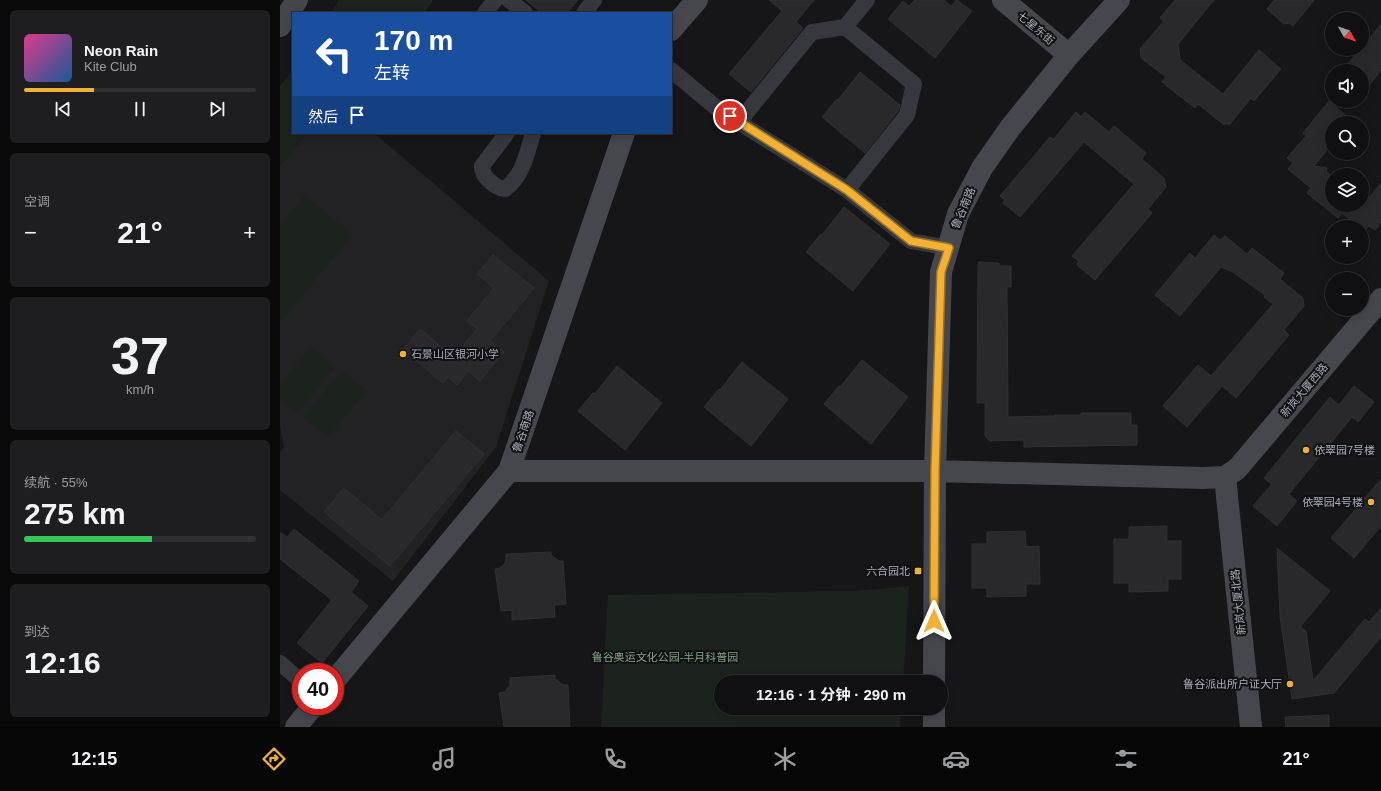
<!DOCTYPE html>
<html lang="zh">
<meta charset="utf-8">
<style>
body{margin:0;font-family:Helvetica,"Noto Sans SC",sans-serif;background:#1e1e20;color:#f1f3f6;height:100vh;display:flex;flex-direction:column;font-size:15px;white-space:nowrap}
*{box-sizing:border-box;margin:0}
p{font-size:13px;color:#9c9d9f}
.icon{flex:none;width:22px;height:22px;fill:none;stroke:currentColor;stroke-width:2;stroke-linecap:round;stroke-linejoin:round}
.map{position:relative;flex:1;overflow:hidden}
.panel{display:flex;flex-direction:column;gap:10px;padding:10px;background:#09090a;width:280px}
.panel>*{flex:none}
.hud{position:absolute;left:12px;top:12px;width:380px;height:122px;border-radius:0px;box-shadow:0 2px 10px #0003,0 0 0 1px #303032;background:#1a4fa0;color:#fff;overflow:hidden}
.needle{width:26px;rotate:130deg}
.buttons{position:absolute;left:1045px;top:12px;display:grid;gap:8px}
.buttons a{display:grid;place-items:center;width:44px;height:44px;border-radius:50%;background:#101012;box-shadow:0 2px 10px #0003,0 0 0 1px #303032;font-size:20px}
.speed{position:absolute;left:12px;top:663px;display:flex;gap:8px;font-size:20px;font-weight:700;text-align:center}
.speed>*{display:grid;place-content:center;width:52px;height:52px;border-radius:50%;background:#101012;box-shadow:0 2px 10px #0003,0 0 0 1px #303032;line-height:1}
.speed .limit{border:6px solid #d22;background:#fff;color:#111}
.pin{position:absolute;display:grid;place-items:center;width:34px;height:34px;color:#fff;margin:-17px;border:2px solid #fff;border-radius:50%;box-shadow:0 1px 4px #0007}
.me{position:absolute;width:44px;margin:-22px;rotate:0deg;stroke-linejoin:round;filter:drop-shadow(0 0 3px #0008)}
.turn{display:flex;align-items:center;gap:14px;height:84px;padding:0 16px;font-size:18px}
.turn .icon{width:52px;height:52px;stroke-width:2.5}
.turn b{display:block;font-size:28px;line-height:34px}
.then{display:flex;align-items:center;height:38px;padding:0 16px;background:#0003;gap:8px;font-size:15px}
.big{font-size:30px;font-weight:700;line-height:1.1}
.panel .card{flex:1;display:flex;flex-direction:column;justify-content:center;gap:6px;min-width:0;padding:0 14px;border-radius:6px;background:#1e1e20}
.panel .dial{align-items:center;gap:0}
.dial b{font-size:52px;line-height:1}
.song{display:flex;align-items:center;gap:12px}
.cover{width:48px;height:48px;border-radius:6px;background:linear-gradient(135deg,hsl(330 70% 55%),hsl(210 70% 35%))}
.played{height:4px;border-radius:2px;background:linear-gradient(90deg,#f2b134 30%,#303032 30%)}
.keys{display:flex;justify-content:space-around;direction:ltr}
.heat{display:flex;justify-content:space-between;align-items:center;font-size:22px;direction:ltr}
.charge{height:6px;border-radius:3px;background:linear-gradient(90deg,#34c759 55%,#303032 0)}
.trip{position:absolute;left:434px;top:675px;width:234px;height:40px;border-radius:20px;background:#101012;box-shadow:0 2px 10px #0003,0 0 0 1px #303032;font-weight:700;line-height:40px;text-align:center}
.menu{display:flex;height:64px;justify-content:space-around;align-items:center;background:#060607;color:#9c9d9f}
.menu .icon{width:28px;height:28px}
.menu .active{color:#f2b134}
.menu b{font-size:18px;color:#f1f3f6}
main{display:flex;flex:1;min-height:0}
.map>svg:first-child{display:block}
.built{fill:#222225}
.green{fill:#1c231d}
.building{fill:#29292c;stroke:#303034}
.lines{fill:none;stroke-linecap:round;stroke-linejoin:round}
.street{stroke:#37383d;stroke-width:16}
.secondary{stroke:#45474d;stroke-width:22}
.route-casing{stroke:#9d7322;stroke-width:10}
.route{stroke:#f2b134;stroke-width:7}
.poi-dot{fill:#f2b134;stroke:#111113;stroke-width:1.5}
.labels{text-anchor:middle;stroke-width:4;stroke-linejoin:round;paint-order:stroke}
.street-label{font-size:11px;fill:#a8adb8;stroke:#111113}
.poi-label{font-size:11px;fill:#a8adb8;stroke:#111113;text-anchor:end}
.park-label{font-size:11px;fill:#7fa381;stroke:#111113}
</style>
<main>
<section class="panel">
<div class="card">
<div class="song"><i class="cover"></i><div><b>Neon Rain</b><p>Kite Club</p></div></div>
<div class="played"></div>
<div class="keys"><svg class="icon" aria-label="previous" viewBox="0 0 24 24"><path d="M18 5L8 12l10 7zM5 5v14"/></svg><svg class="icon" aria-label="pause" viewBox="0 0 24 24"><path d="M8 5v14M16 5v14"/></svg><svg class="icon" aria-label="next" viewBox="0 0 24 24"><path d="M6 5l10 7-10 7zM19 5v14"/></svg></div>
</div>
<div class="card"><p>空调</p>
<div class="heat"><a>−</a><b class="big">21°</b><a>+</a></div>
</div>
<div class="card dial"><b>37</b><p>km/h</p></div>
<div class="card"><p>续航 · 55%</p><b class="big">275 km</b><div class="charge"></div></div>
<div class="card"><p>到达</p><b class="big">12:16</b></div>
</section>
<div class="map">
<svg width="1101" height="727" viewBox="0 0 1101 727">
<rect width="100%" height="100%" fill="#161618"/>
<path class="built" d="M 27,133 L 94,133 L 269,281 L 216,447 L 113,581 L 0,490 L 0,452 L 4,447 L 0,426 L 0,165 Z"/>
<path class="green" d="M 59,0 L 153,0 L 145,13 L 51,13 Z
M 13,70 L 13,133 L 27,133 L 0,165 L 0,86 Z
M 25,195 L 73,235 L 0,322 L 0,224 Z
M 31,346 L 56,367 L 17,413 L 0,399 L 0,384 Z
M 62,371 L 87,391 L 48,437 L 23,417 Z
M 629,586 L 623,682 L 441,682 L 441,708 L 621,708 L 620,727 L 321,727 L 328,595 L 577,591 Z"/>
<path class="building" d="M 246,0 L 298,0 L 287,13 L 261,13 Z
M 489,0 L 534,0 L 516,22 L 523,28 L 471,92 L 449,74 L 502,11 Z
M 635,0 L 664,0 L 671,6 L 676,0 L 677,0 L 692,11 L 655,58 L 608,19 L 623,1 L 629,6 Z
M 895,0 L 934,0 L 898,44 L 900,60 L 943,94 L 979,50 L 1001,69 L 974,101 L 971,98 L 950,124 L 943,124 L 918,104 L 915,108 L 882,82 L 886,77 L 861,58 L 860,49 L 884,21 L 880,18 Z
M 994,0 L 1034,0 L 1013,26 L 1009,23 L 1004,24 L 987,9 Z
M 1101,24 L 1101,70 L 1082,95 L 1082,71 L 1062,71 L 1080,49 L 1082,49 L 1082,47 Z
M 580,72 L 620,105 L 618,111 L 585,153 L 542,117 L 557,99 L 558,100 Z
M 1049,101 L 1075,123 L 1052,123 L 1052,144 L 1034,166 L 1047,168 L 1046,171 L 1052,176 L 1052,205 L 1082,205 L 1082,201 L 1087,200 L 1101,183 L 1101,222 L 1095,230 L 1089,226 L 1084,231 L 1082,229 L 1082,227 L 1079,227 L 1062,213 L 1058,218 L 1027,193 L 1031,188 L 1008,169 L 1013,163 L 1007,158 L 1026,136 L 1023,133 Z
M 796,112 L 801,117 L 805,112 L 829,132 L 834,126 L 866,153 L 862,159 L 884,178 L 886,187 L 868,209 L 872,213 L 815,280 L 797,265 L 799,261 L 792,256 L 854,184 L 804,142 L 740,217 L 723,203 L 725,200 L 720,196 L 770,137 L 773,140 Z
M 564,207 L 610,244 L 573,291 L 526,252 L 541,234 L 542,235 Z
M 934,235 L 940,240 L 945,236 L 967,254 L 972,248 L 1004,273 L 1000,279 L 1023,298 L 1024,306 L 1004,330 L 1009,335 L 956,398 L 942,386 L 907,427 L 883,406 L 918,365 L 931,376 L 993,304 L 984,297 L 985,295 L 953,272 L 941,267 L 900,316 L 875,295 L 910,253 L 915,258 Z
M 213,255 L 254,288 L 210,341 L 224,352 L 200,381 L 188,371 L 177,385 L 168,377 L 163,383 L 123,350 L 140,329 L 174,357 L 197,329 L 187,321 L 214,288 L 197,274 Z
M 698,262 L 719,263 L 719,266 L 731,266 L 731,287 L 727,287 L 728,417 L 775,416 L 775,415 L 801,415 L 801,413 L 851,413 L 851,425 L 857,425 L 857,445 L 744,447 L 744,440 L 710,441 L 705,436 L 705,403 L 697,403 Z
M 582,360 L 628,397 L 591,444 L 544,404 L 559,386 L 560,387 Z
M 462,362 L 508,399 L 471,446 L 424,407 L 439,389 L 440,390 Z
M 337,366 L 382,403 L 345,450 L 298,411 L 313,393 L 315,394 Z
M 1074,386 L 1094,402 L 1078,422 L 1072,417 L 1009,494 L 1017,501 L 997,526 L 973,506 L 992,484 L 984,478 L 1050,397 L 1059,405 Z
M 176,431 L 204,454 L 110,566 L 44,512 L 64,488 L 102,520 Z
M 1101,479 L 1101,526 L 1074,558 L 1051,538 Z
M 887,526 L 887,541 L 901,541 L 901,579 L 888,579 L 888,591 L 849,592 L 849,583 L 834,583 L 834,539 L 849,539 L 849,527 Z
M 14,529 L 79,581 L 71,592 L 88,606 L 42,663 L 17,643 L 52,600 L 0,559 L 0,532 L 7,537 Z
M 745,531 L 746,547 L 759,546 L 760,584 L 746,584 L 746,596 L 707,597 L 707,588 L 692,588 L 692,544 L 707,544 L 707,532 Z
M 997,548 L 1050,591 L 1020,627 L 1026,631 L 1033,681 L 1085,619 L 1089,622 L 1101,608 L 1101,637 L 1054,693 L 1012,699 L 1000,616 Z
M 271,552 L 271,555 L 279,561 L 283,561 L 286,604 L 274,605 L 275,617 L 232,620 L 232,610 L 221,611 L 215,569 L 220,568 L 226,562 L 226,554 Z
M 275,675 L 275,679 L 283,685 L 288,685 L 290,727 L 224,727 L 219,693 L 225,692 L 230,685 L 230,678 Z
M 1049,715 L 1049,727 L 1006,727 L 1005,717 Z"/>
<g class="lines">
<path class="street" d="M 229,0 L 245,13
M 205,13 L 215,0
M 304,13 L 314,0
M 565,27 L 634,84 L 627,115 L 567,190
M 391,70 L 439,110 L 567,190 L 631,241 L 669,248
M 460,123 L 466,113 L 532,32 L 565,27 L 587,0
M 227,133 L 202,166 C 201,176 215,188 225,189 C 243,176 247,153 253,133
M 0,663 L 21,681"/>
<path class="secondary" d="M 723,0 L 789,55
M 0,26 L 17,0
M 391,30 L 417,0
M 229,471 L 655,471 L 923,478 L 945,477
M 945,477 L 971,727
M 945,477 L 957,469 L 1101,299
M 55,680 L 229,471 L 344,133
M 654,682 L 655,471 L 661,272 L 678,214 L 702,168 L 730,128 L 789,55 L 839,0
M 16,727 L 33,706
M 654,727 L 654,708"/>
</g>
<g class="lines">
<g class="route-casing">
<path id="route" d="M 450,116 L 567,190 L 631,241 L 669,248 L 661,272 L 655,471 L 654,621"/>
</g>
<use href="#route" class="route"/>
</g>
<g class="poi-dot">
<circle cx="123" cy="354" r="4"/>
<circle cx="1026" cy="450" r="4"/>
<circle cx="1091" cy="502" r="4"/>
<rect x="634" y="567" width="8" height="8" rx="2"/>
<circle cx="1010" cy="684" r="4"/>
</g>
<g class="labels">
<g class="street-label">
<text transform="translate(756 28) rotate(40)" y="4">七星东街</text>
<text transform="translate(683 208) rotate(-67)" y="4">鲁谷南路</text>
<text transform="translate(1024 390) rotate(-50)" y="4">新岚大厦西路</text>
<text transform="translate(243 431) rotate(-71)" y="4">鲁谷南路</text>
<text transform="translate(958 602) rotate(-96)" y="4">新岚大厦北路</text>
</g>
<g class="poi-label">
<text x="131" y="358" text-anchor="start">石景山区银河小学</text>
<text x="1034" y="454" text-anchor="start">依翠园7号楼</text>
<text x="1083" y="506">依翠园4号楼</text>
<text x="630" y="575">六合园北</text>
<text x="1002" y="688">鲁谷派出所户证大厅</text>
</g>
<g class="park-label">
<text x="385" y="661">鲁谷奥运文化公园-半月科普园</text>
</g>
</g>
</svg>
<div class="buttons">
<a><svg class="needle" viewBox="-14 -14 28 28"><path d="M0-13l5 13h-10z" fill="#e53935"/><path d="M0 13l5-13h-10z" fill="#9c9d9f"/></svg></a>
<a><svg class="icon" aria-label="sound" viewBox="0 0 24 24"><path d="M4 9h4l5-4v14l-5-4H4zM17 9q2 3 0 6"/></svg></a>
<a><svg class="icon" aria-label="search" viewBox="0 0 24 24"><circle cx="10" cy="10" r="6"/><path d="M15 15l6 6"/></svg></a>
<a><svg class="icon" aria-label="layers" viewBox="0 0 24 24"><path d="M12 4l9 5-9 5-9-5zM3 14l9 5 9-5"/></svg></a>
<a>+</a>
<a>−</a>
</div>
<div class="speed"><div class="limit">40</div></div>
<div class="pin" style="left:450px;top:116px;background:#d93025"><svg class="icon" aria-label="arrive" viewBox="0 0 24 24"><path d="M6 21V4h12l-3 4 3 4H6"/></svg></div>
<svg class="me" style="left:654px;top:621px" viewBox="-20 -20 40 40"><path d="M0-17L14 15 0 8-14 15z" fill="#f2b134" stroke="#fff" stroke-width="4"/></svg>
<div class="trip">12:16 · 1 分钟 · 290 m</div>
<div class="hud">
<div class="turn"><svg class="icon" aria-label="left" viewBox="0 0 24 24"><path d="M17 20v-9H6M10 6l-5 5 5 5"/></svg><div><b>170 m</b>左转</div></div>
<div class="then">然后<svg class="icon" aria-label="arrive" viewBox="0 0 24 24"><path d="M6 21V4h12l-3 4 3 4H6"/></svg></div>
</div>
</div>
</main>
<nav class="menu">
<b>12:15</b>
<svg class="icon active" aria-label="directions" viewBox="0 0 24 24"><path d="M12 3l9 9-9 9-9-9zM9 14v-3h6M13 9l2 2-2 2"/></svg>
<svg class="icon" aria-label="music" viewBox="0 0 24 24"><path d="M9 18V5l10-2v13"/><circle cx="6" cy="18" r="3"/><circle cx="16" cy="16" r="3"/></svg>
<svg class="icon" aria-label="phone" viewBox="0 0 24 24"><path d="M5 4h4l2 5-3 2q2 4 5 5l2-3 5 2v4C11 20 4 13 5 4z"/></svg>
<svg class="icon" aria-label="climate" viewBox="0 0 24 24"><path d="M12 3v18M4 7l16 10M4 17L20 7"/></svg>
<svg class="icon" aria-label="car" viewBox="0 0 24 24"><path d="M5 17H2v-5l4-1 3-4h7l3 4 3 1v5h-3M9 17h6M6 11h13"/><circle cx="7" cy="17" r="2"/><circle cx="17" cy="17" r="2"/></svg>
<svg class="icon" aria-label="filters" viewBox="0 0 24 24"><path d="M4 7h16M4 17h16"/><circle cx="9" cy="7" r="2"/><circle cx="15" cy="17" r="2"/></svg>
<b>21°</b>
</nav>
